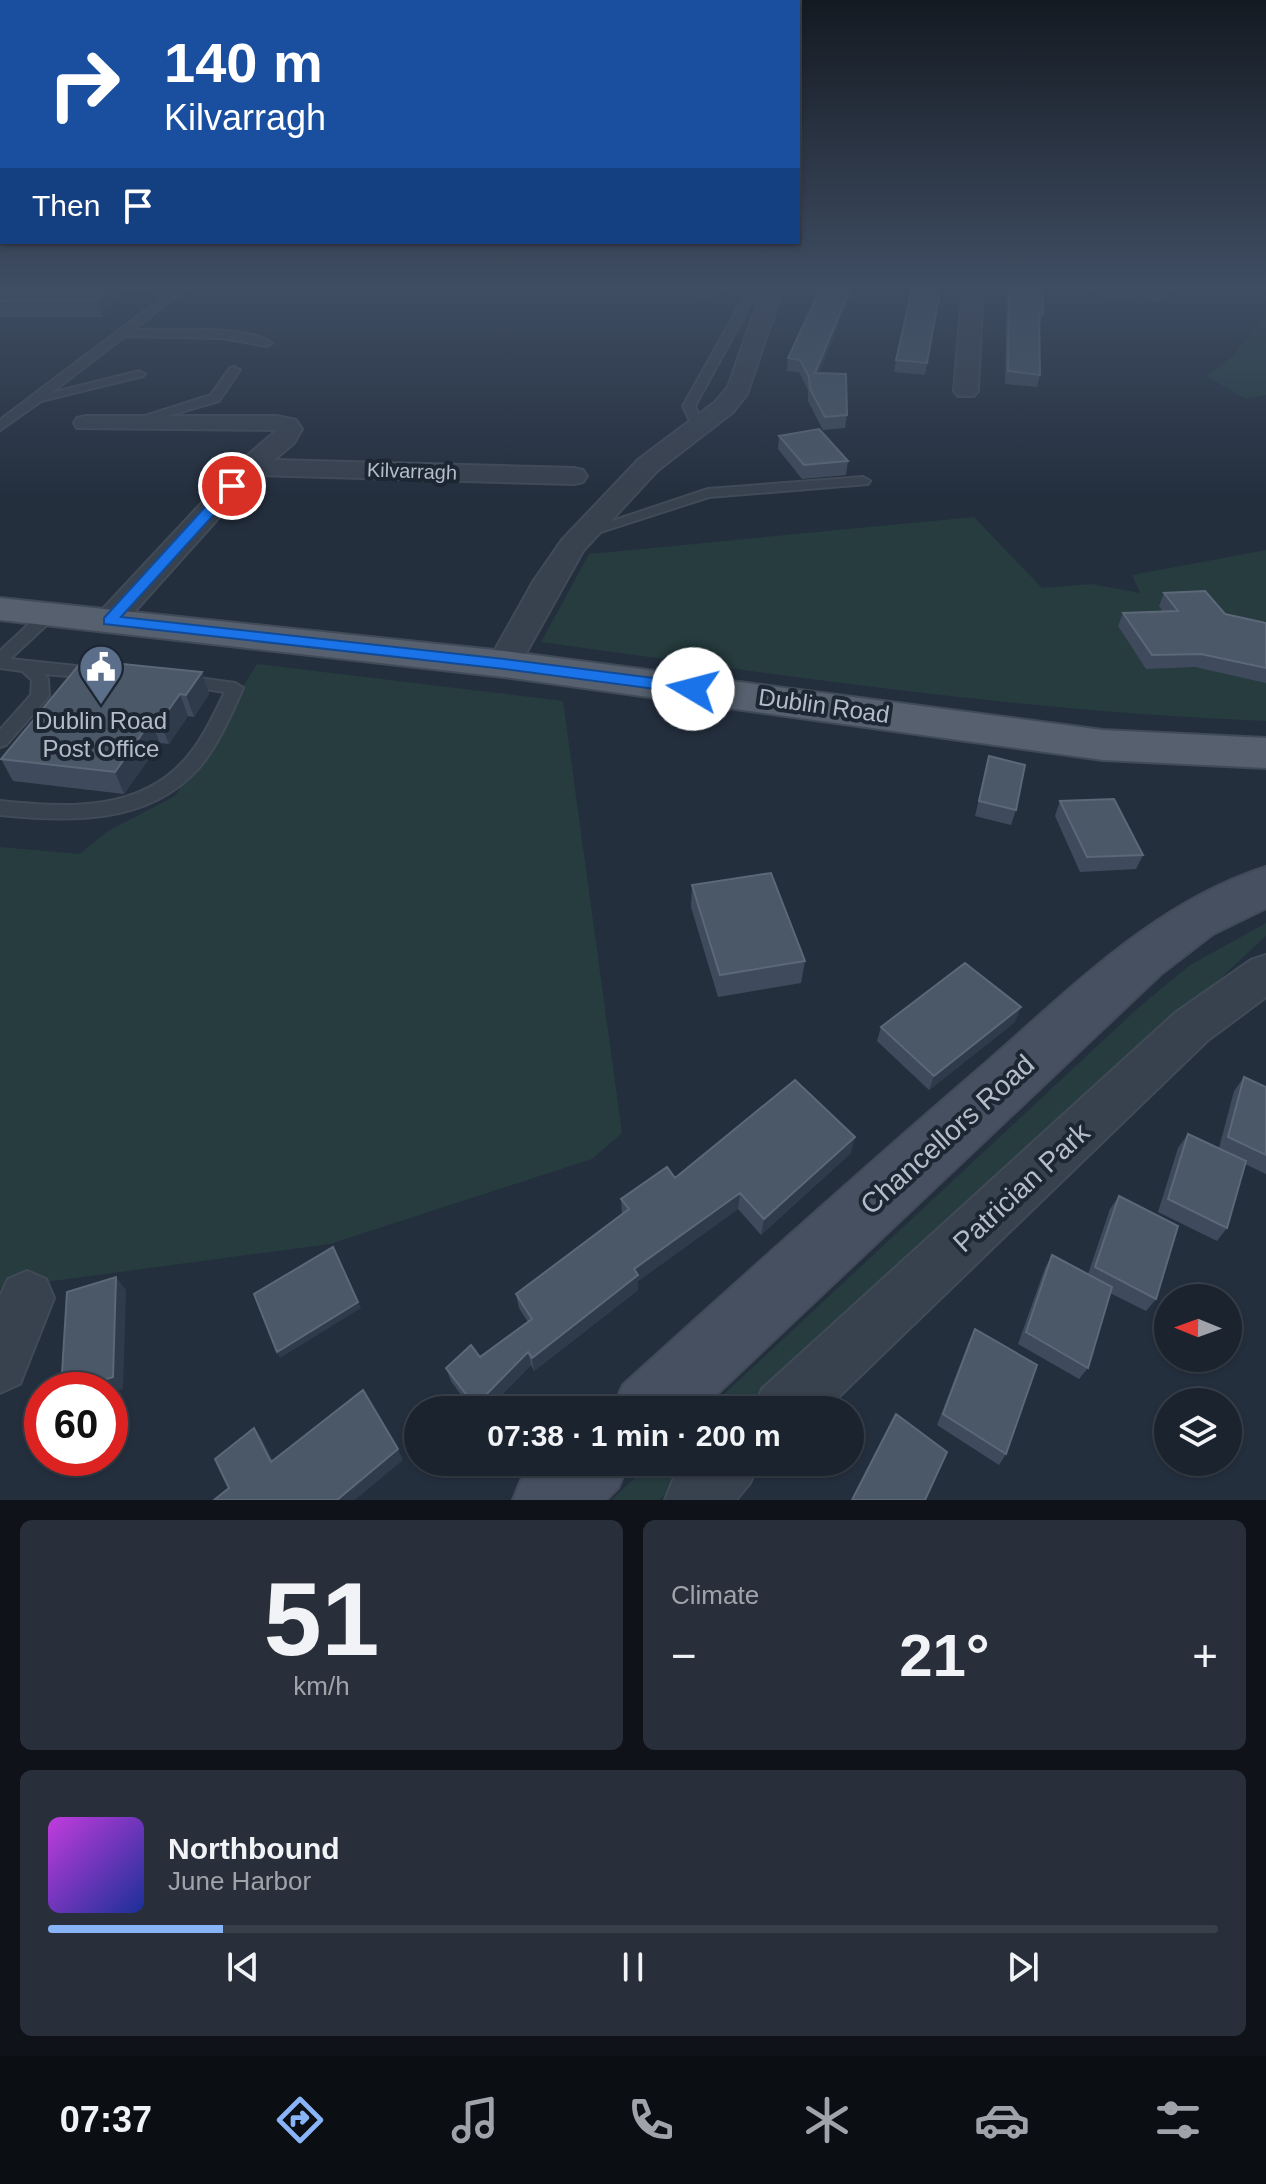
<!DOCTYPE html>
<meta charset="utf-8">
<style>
body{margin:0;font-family:Helvetica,sans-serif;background:#282f3a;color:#f1f3f6;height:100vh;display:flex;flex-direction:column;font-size:30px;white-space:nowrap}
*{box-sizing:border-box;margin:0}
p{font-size:26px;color:#a0a4aa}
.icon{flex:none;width:44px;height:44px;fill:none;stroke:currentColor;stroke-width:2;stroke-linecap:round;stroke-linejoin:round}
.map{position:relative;height:1500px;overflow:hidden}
.side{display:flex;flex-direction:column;gap:20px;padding:20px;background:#0f1319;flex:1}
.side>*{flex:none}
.guide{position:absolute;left:0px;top:0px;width:800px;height:244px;box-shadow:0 2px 6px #0004,0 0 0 2px #39404a;background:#1a4fa0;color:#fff;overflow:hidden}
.needle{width:52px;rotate:271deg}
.fabs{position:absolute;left:1154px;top:1284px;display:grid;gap:16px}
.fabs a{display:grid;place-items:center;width:88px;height:88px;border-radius:50%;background:#1b232e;box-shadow:0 2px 6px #0004,0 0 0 2px #39404a;font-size:40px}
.speed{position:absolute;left:24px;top:1372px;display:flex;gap:16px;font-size:40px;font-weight:700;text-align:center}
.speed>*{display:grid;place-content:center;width:104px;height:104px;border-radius:50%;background:#1b232e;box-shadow:0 2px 6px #0004,0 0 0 2px #39404a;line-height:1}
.speed .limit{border:12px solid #d22;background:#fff;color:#111}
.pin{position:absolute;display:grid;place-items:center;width:68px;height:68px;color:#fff;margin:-34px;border:4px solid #fff;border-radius:50%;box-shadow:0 2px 8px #0007}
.me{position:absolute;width:88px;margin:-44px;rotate:278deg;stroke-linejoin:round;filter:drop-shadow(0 0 6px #0008)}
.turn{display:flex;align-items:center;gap:28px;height:168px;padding:0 32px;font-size:36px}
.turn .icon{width:104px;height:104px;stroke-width:2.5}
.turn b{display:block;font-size:56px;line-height:68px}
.then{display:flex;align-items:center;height:76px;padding:0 32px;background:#0003;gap:16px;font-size:30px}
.big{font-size:60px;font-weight:700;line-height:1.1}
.side .card{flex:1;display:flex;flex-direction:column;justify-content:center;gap:12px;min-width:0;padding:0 28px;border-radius:12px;background:#282f3a}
.side .dial{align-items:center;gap:0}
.dial b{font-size:104px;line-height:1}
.song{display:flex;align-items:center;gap:24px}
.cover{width:96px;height:96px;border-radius:12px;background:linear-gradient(135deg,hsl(290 70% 55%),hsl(230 70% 35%))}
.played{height:8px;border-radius:4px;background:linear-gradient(90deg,#8ab4f8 15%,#39404a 15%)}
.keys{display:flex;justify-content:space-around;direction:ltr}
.heat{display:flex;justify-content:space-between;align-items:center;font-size:44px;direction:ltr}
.side .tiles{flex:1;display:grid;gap:20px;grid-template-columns:1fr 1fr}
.card:last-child{grid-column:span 2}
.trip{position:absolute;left:404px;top:1396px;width:460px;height:80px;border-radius:40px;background:#1b232e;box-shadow:0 2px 6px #0004,0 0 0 2px #39404a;font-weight:700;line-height:80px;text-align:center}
.tabs{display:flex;height:128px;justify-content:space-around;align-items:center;background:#0b0e12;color:#a0a4aa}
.tabs .icon{width:56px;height:56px}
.tabs .selected{color:#8ab4f8}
.tabs b{font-size:36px;color:#f1f3f6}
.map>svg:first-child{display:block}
.green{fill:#263c3f}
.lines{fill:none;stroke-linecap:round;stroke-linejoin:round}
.lane-casing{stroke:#414a57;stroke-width:4}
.street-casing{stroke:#414a57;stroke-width:4}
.secondary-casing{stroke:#414a57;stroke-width:4}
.primary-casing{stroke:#414a57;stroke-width:4}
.lane{fill:#38414e;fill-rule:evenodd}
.street{fill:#38414e;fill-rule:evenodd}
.secondary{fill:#465061;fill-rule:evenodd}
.primary{fill:#56606e;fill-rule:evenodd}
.wall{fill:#3f4b5c}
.shaded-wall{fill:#2f3b4b}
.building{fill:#4b5868;stroke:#5c6777;stroke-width:2}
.route{fill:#1a73e8;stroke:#114b97;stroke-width:2}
.labels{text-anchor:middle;stroke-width:8;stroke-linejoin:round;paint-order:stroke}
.far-street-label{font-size:20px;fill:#b4bcc9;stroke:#1d2633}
.street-label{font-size:24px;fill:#b4bcc9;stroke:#1d2633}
.poi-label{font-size:24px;fill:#b4bcc9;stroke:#1d2633}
.near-street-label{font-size:28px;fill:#b4bcc9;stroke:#1d2633}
</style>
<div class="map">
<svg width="1266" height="1500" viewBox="0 0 1266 1500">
<rect width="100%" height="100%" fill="#242f3e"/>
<path class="green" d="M 1266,313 L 1266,395 L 1246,399 L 1206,376 L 1233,356 Z
M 974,517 L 1042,588 L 1092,584 L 1140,593 L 1132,575 L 1266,550 L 1266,721 C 1023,712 782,675 541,642 L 589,554 Z
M 257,664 L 563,701 L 622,1133 L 592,1159 L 330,1244 L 0,1288 L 0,847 L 80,854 L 108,831 L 175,796 Z
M 1266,923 L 1266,936 L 756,1410 L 707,1410 L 1138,1008 L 1190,965 Z
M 652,1462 L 700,1462 L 659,1500 L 611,1500 Z"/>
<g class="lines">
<g class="lane-casing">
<path id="lane" d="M 179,285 L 190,285 L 133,330 C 165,330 249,325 272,343 L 267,346 L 223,338 L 125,336 L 51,393 L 139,371 L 145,374 L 143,376 L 41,401 L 0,430 L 0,420 Z
M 751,285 L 761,285 L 695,406 L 703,425 L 693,428 L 683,406 Z
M 234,367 L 240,370 L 219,401 L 132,426 L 126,422 L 211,395 L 230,368 Z
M 863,477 L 870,481 L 868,484 L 709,497 L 588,536 L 578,536 L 576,533 L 708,489 Z
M 49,609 L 57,614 L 55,617 L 10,659 L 95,668 L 103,673 L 95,678 L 44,674 L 48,679 L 49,696 L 6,745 L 0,747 L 0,730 L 31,695 L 32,680 L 22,671 L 0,668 L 0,651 L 43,611 Z
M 184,676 L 235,683 L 243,688 C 231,715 218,746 198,769 C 147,825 69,822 0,815 L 0,801 C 68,808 146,813 192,751 C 206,733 215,712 225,692 L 178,685 L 176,681 L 178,677 Z"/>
</g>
<g class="street-casing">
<path id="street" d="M 764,285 L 784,285 L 747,394 L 733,412 L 657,471 L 583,551 L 516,671 L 504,674 L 492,671 L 487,664 L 533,582 L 562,540 L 639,459 L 715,402 L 728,387 Z
M 963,285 L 983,285 L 978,391 L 974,396 L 958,396 L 954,391 Z
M 1127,285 L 1152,285 L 1166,295 L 1156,301 Z
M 86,416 L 277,416 L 296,420 L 302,429 L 294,443 L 274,460 L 574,468 L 583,470 L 587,476 L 583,482 L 574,484 L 257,475 L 120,628 L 109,630 L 98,628 L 93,621 L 98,614 L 241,461 L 277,430 L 77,428 L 74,423 L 77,418 Z
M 1266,955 L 1266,997 L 1207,1041 L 825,1410 L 754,1410 L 762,1389 L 1175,1013 L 1251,960 Z
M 27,1271 L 46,1279 L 54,1298 L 20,1384 L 0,1393 L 0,1296 L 8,1279 Z
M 688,1462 L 759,1462 L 750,1483 L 736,1500 L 665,1500 L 674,1478 Z"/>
</g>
<g class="secondary-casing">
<path id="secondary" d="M 1266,867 L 1266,908 L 1213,934 L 1161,974 L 700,1410 L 612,1410 L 623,1385 C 741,1278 860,1171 981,1067 C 1069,991 1153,903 1266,867 Z
M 537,1462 L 629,1462 L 618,1488 L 606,1500 L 513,1500 L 524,1473 Z"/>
</g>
<g class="primary-casing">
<path id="primary" d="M 0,598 L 504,651 L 1103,730 L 1266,738 L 1266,768 L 1103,760 L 504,677 L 0,620 Z"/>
</g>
<use href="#lane" class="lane"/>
<use href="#street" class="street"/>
<use href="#secondary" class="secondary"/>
<use href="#primary" class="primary"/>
</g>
<path class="wall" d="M 0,285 L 175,285 L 170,288 L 124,289 L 103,317 L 0,317 Z
M 687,285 L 735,285 L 733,288 L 704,299 L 687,292 Z
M 941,285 L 925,375 L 894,372 L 896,360 Z
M 1007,285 L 1043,285 L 1043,314 L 1040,326 L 1039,325 L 1040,375 L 1037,387 L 1005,384 Z
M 1084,285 L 1142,285 L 1139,295 L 1110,300 Z
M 1157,285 L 1193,285 L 1165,291 Z
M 851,293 L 819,373 L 847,415 L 845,428 L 823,430 L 808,401 L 808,390 L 799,372 L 787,371 L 788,358 Z
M 779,436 L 848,461 L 846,475 L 802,479 L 778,449 Z
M 1164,593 L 1225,614 L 1266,623 L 1266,683 L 1195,667 L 1146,669 L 1118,626 L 1123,613 L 1163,612 L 1159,606 Z
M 202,672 L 209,694 L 194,717 L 188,716 L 169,744 L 160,743 L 124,794 L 13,781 L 1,759 Z
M 989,756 L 1016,810 L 1011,825 L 975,816 Z
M 1060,801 L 1143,855 L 1136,869 L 1080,872 L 1055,816 Z
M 692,885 L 805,961 L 801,983 L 718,997 L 691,907 Z
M 1015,1022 L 929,1090 L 877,1041 L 881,1027 Z
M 1244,1077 L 1266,1087 L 1266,1174 L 1245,1164 L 1227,1228 L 1217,1241 L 1158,1212 L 1178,1148 L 1188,1134 L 1219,1148 L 1234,1091 Z
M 851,1153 L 761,1235 L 738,1209 L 638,1281 L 638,1290 L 534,1371 L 531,1365 L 487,1410 L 472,1410 L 451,1381 L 446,1368 L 480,1357 L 528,1322 L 519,1308 L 516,1294 L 622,1215 L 621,1199 L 675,1178 Z
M 1119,1196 L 1156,1299 L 1146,1311 L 1110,1293 L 1088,1368 L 1079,1379 L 1018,1344 L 1045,1268 L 1052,1255 L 1088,1274 L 1110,1209 Z
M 975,1329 L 1006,1454 L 999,1465 L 937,1425 L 969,1341 Z"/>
<path class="shaded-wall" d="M 110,285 L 123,285 L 124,289 L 103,317 L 97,300 Z
M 712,285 L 735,285 L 733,288 L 704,299 L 704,288 Z
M 852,285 L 854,285 L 851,293 L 814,385 L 815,373 Z
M 1134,285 L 1142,285 L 1139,295 L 1110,300 L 1113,288 Z
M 1167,285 L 1193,285 L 1165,291 Z
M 202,672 L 209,694 L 194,717 L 186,695 Z
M 180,694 L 188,716 L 169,744 L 160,722 Z
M 151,721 L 160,743 L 124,794 L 115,772 Z
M 1021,1007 L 1015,1022 L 929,1090 L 934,1076 Z
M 855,1137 L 851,1153 L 761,1235 L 764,1219 Z
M 740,1193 L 738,1209 L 638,1281 L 638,1290 L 534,1371 L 532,1358 L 634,1269 Z
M 116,1277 L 126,1290 L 123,1389 L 110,1393 L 110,1390 L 72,1390 Z
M 358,1302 L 361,1308 L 280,1358 L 277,1352 Z
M 528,1352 L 531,1365 L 487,1410 L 476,1410 L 475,1406 Z
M 254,1428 L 262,1439 L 279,1472 L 271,1462 Z
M 398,1449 L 403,1460 L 355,1500 L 337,1500 Z"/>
<path class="building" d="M 0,285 L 110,285 L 97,300 L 0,301 Z
M 697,285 L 712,285 L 704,288 Z
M 822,285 L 852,285 L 815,373 L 846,374 L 847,415 L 825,417 L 810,389 L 809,377 L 800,360 L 788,358 Z
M 913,285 L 941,285 L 927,363 L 896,360 Z
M 1009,285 L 1043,285 L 1043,314 L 1039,313 L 1040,375 L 1008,371 Z
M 1107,285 L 1134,285 L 1113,288 Z
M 819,429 L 848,461 L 804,465 L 779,436 Z
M 1205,591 L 1225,614 L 1266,623 L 1266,668 L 1201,654 L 1152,655 L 1123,613 L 1178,611 L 1164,593 Z
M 83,660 L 202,672 L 186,695 L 180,694 L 160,722 L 151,721 L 115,772 L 1,759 Z
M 989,756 L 1025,765 L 1016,810 L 979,801 Z
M 1114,799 L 1143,855 L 1087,857 L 1060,801 Z
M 771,873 L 805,961 L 720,975 L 692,885 Z
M 965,963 L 1021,1007 L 934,1076 L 881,1027 Z
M 1244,1077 L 1266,1087 L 1266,1155 L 1228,1137 Z
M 795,1080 L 855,1137 L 764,1219 L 740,1193 L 634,1269 L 638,1275 L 532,1358 L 528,1352 L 475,1406 L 446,1368 L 471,1345 L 480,1357 L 532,1319 L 516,1294 L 629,1209 L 621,1199 L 667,1167 L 675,1178 Z
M 1188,1134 L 1246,1161 L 1227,1228 L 1168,1199 Z
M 1119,1196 L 1178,1226 L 1156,1299 L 1095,1267 Z
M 333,1247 L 358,1302 L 277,1352 L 254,1294 Z
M 1052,1255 L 1112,1287 L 1088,1368 L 1026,1332 Z
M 116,1277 L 113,1377 L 72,1390 L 61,1390 L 67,1292 Z
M 975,1329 L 1037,1365 L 1006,1454 L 943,1414 Z
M 363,1390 L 398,1449 L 337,1500 L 214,1500 L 229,1488 L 215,1459 L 254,1428 L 271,1462 Z
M 896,1414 L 947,1452 L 925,1500 L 852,1500 Z"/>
<linearGradient id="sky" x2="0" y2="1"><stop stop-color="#141a22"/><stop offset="0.58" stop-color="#3f4d63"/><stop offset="1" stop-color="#3f4d63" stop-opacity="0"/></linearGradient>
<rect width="1266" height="495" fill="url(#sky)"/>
<path class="route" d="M 232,482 L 239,486 L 237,489 L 121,617 L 504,659 L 693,683 L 701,689 L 693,694 L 504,669 L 104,624 L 104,618 L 227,483 Z"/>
<defs>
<g id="civic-pin" transform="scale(2.3)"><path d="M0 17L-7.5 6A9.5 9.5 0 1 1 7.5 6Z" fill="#5c6f8a" stroke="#1d2633"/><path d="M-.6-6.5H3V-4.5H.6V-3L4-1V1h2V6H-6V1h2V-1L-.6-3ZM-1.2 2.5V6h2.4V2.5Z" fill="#fff"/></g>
</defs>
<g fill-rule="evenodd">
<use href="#civic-pin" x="101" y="667"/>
</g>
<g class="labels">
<g class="far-street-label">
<text transform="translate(412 471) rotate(2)" y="7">Kilvarragh</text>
</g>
<g class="street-label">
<text transform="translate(824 706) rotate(8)" y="8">Dublin Road</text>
</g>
<g class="poi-label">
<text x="101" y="729">Dublin Road<tspan x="101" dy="28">Post Office</tspan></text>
</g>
<g class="near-street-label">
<text transform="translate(947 1134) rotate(-42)" y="10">Chancellors Road</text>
<text transform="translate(1021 1187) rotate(-43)" y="10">Patrician Park</text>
</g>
</g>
</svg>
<div class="fabs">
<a><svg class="needle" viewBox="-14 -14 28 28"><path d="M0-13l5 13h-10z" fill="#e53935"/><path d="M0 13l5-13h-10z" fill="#a0a4aa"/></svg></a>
<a><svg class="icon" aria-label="layers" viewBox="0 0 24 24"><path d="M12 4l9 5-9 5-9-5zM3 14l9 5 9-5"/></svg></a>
</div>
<div class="speed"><div class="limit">60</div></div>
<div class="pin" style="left:232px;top:486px;background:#d93025"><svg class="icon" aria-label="arrive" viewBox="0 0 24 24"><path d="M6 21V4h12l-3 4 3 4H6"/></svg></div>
<svg class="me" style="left:693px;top:689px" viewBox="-20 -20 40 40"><circle r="19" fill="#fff"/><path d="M0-13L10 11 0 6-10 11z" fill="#1a73e8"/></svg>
<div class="trip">07:38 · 1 min · 200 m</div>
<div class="guide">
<div class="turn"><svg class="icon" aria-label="right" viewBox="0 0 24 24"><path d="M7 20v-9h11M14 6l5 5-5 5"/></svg><div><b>140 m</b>Kilvarragh</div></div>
<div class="then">Then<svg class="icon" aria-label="arrive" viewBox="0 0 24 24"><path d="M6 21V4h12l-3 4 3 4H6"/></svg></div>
</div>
</div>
<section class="side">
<div class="tiles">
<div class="card dial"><b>51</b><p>km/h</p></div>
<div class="card"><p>Climate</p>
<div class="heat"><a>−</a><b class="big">21°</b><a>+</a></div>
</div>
<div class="card">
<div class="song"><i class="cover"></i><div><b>Northbound</b><p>June Harbor</p></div></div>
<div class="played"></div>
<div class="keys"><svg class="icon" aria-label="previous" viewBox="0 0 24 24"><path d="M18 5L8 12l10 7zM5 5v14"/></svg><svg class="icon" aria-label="pause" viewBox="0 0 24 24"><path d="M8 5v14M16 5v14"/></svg><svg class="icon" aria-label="next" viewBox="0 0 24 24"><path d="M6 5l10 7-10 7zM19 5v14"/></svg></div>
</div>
</div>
</section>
<nav class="tabs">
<b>07:37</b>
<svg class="icon selected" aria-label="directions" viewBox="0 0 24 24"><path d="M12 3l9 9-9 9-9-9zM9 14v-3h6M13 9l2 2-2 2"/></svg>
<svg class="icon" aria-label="music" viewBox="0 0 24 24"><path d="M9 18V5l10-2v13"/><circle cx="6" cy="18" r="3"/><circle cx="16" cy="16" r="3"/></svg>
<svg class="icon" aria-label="phone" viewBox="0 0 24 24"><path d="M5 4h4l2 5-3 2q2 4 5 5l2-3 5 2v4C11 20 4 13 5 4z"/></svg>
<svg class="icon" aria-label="climate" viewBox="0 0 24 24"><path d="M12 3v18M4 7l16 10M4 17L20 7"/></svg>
<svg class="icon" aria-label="car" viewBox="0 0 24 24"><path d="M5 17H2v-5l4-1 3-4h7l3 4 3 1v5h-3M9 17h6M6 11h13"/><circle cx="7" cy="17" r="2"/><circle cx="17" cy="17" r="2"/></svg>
<svg class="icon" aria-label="filters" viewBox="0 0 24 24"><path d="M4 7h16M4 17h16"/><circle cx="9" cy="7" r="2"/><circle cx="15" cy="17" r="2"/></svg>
</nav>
